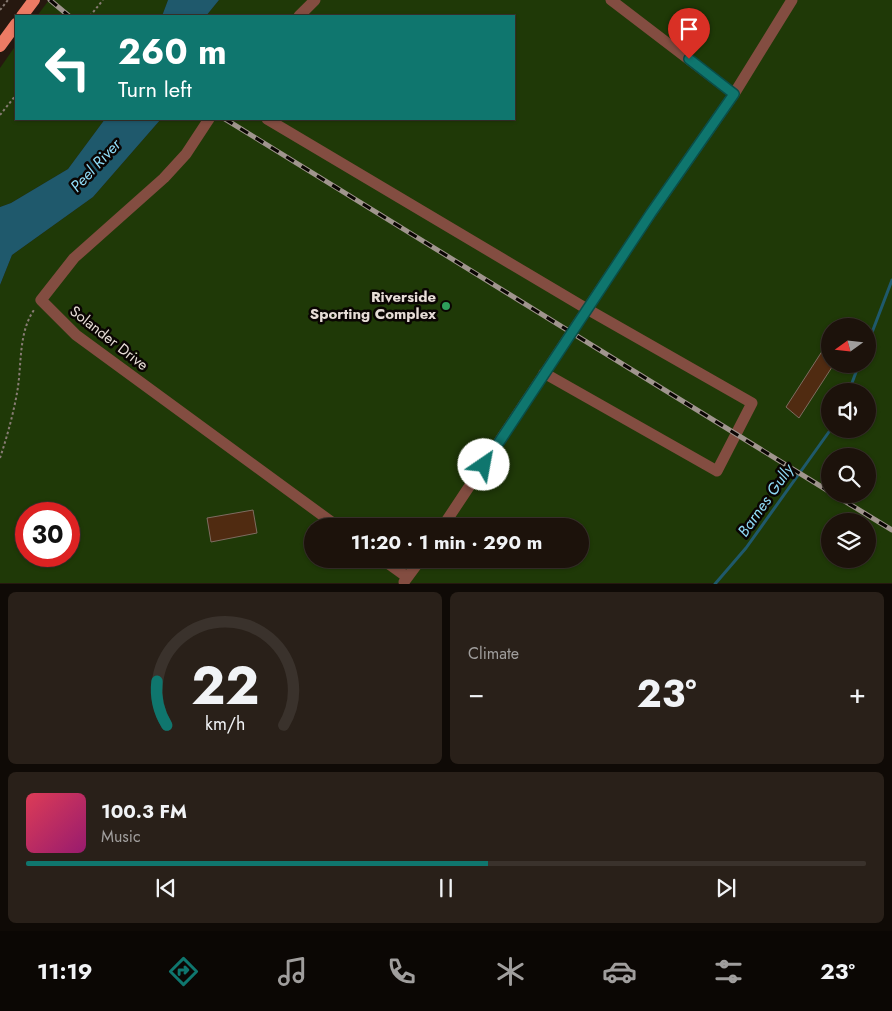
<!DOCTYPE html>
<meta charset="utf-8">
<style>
body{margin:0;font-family:Jost,sans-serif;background:#292019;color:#f1f3f6;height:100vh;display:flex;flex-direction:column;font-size:19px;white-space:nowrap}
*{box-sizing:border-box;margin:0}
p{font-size:16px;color:#a09e9d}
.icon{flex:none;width:28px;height:28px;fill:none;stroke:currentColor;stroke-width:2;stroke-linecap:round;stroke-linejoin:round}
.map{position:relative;height:584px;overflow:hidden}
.sheet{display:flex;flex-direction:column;gap:8px;padding:8px;background:#0f0a06;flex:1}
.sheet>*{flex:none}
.hud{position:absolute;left:15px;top:15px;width:500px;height:105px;border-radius:0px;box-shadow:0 1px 4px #0004,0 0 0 1px #3a322c;background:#0f766e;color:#fff;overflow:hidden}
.needle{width:32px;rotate:255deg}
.buttons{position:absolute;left:821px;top:318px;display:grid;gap:10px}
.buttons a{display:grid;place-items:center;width:55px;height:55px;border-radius:50%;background:#1c120b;box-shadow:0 1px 4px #0004,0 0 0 1px #3a322c;font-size:25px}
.speed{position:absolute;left:15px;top:502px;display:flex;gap:10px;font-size:25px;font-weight:700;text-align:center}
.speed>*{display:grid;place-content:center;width:65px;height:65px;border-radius:50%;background:#1c120b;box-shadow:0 1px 4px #0004,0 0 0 1px #3a322c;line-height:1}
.speed .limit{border:8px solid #d22;background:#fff;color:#111}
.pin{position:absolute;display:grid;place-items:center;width:42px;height:42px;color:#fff;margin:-51px -21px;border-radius:50% 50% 50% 0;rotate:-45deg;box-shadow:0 0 5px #0007}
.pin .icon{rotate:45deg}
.me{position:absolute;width:55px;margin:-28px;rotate:33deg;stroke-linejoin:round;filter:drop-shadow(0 0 4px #0008)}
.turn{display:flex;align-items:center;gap:18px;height:105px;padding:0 20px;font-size:22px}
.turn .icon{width:65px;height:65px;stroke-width:2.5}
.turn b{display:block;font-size:35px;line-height:42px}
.big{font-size:38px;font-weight:700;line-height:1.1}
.sheet .tile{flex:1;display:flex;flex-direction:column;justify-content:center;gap:8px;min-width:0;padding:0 18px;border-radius:8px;background:#292019}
.sheet .dial{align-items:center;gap:0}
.dial svg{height:130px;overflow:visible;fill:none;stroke:#3a322c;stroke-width:7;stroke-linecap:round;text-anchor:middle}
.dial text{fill:#f1f3f6;stroke:none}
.song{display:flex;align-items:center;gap:15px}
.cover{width:60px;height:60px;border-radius:8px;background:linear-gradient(135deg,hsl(350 70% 55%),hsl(320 70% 35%))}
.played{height:5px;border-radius:2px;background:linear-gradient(90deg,#0f766e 55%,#3a322c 55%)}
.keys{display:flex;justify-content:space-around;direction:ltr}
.heat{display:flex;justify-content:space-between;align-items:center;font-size:28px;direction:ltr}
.sheet .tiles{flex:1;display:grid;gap:8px;grid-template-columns:1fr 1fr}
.tile:last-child{grid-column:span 2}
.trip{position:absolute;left:304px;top:518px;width:285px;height:50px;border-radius:25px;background:#1c120b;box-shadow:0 1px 4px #0004,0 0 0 1px #3a322c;font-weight:700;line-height:50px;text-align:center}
.menu{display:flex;height:80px;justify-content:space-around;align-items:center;background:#0b0704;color:#a09e9d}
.menu .icon{width:35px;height:35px}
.menu .selected{color:#0f766e}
.menu b{font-size:22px;color:#f1f3f6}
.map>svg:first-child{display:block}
.green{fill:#1f3907;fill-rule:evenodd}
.water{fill:#1f596c}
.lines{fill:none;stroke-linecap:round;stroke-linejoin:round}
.stream{stroke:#1f596c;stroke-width:3}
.building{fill:#502b11;stroke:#7e6c61}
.path{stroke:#887c74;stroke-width:2;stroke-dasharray:2.5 2.5;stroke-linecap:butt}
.minor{stroke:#834d41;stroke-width:11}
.major{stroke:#ed7b64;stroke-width:12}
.rail-casing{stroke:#a0958e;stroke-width:5}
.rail{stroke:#0a0503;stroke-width:3;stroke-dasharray:9;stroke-linecap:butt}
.route-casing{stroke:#0a4d48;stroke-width:12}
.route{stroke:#0f766e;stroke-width:9}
.leisure-dot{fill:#2e9e5b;stroke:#0a0503;stroke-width:2}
.labels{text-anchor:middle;stroke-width:5;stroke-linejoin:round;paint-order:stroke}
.poi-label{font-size:15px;font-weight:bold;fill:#e7ddd7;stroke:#0a0503;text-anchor:end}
.street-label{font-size:15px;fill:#e7ddd7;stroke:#0a0503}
.water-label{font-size:16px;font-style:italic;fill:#90dcf7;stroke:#0a0503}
</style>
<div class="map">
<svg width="892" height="584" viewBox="0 0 892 584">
<rect width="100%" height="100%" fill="#26180f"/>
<path class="green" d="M 49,0 L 168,0 L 162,16 L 37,16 Z
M 219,0 L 892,0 L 892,583 L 0,583 L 0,285 L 12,255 L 93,197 L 161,119 L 514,119 L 514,16 L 206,16 ZM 830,326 L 868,326 L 868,364 L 830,364 ZM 830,391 L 868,391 L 868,429 L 830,429 ZM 830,456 L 868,456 L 868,494 L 830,494 ZM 26,514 L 69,514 L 69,556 L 26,556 ZM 830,521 L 868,521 L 868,559 L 830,559 ZM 312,526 L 580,526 L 580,559 L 312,559 Z
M 16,45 L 16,119 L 105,119 L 68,169 L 11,203 L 0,207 L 0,68 Z"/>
<path class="water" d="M 168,0 L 219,0 L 206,16 L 162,16 Z
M 105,119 L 161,119 L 93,197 L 12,255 L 0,285 L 0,207 L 11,203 L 68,169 Z"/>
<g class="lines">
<path class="stream" d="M 868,343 L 892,280
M 849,391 L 859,364
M 715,584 L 746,548 L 831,429"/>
</g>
<path class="building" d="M 830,339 L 830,364 L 834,364 L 799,418 L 786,407 Z
M 253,510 L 257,533 L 211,542 L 207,518 Z"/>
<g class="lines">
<path class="path" d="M 0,10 L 8,0
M 90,16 L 103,0
M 0,115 L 16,95
M 0,458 C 7,437 13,415 17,393 C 22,366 18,333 34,310"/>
<path class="minor" d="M 611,0 L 734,94
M 299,16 L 315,0
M 209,119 L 186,154 L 164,178 L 74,258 L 41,300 L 76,335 L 337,526
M 267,119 L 587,309 L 752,403 L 717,471 L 544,373
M 443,526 L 651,213 L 734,94 L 792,0
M 382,559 L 407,577
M 404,582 L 421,559"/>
<path class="major" d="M 22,16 L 34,0
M 0,46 L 16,24"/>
<g class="rail-casing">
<path id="rail" d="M 50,0 L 69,16
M 225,119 L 830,492
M 833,494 L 892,530"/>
</g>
<use href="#rail" class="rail"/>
</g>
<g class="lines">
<g class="route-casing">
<path id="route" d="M 484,465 L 651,213 L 734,94 L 689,59"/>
</g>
<use href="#route" class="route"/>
</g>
<circle class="leisure-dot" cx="446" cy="306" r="5"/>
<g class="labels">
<g class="poi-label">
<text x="436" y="302">Riverside<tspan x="436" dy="17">Sporting Complex</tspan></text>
</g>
<g class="street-label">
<text transform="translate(109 338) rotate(38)" y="5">Solander Drive</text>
</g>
<g class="water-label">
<text transform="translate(95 165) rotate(-47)" y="6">Peel River</text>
<text transform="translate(765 500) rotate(-55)" y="6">Barnes Gully</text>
</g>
</g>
</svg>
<div class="buttons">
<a><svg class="needle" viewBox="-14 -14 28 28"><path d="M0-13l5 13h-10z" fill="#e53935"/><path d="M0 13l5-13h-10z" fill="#a09e9d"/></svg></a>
<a><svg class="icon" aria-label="sound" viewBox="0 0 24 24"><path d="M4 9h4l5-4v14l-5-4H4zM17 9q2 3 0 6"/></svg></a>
<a><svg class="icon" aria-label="search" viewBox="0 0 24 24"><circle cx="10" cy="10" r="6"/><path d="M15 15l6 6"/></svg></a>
<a><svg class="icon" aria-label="layers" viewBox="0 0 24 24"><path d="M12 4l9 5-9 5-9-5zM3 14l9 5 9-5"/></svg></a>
</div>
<div class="speed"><div class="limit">30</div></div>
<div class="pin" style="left:689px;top:59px;background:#d93025"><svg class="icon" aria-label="arrive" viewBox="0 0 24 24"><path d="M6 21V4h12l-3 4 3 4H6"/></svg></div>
<svg class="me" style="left:484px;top:465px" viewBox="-20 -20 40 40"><circle r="19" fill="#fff"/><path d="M0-13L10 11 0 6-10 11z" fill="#0f766e"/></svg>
<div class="trip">11:20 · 1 min · 290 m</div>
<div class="hud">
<div class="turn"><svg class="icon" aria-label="left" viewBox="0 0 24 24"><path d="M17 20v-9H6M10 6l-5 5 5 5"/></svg><div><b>260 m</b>Turn left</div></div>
</div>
</div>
<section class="sheet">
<div class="tiles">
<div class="tile dial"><svg viewBox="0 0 100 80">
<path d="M14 69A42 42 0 1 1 86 69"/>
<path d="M14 69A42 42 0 0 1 8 42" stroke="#0f766e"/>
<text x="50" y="56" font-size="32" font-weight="700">22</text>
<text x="50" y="72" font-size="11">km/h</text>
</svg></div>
<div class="tile"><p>Climate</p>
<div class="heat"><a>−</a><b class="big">23°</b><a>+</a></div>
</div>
<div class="tile">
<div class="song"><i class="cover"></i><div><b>100.3 FM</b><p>Music</p></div></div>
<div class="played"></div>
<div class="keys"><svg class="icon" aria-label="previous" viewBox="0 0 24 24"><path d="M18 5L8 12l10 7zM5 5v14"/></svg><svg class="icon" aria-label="pause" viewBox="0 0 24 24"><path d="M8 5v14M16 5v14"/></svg><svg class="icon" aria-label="next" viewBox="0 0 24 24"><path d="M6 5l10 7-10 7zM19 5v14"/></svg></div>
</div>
</div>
</section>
<nav class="menu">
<b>11:19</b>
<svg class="icon selected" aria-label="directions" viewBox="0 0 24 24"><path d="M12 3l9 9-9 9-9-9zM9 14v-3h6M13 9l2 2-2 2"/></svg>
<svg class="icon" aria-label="music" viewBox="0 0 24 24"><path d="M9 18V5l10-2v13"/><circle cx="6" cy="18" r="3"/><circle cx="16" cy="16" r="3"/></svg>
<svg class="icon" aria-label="phone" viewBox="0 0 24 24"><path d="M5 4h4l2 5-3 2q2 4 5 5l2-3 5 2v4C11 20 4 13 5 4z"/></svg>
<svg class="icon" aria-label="climate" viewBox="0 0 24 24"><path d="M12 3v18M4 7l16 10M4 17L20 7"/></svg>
<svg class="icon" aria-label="car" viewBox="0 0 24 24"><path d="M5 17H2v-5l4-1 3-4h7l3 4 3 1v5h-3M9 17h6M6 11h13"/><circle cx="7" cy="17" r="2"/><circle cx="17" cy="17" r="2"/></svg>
<svg class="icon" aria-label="filters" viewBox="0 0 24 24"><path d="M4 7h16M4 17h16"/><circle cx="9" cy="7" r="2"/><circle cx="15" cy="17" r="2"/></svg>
<b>23°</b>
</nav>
